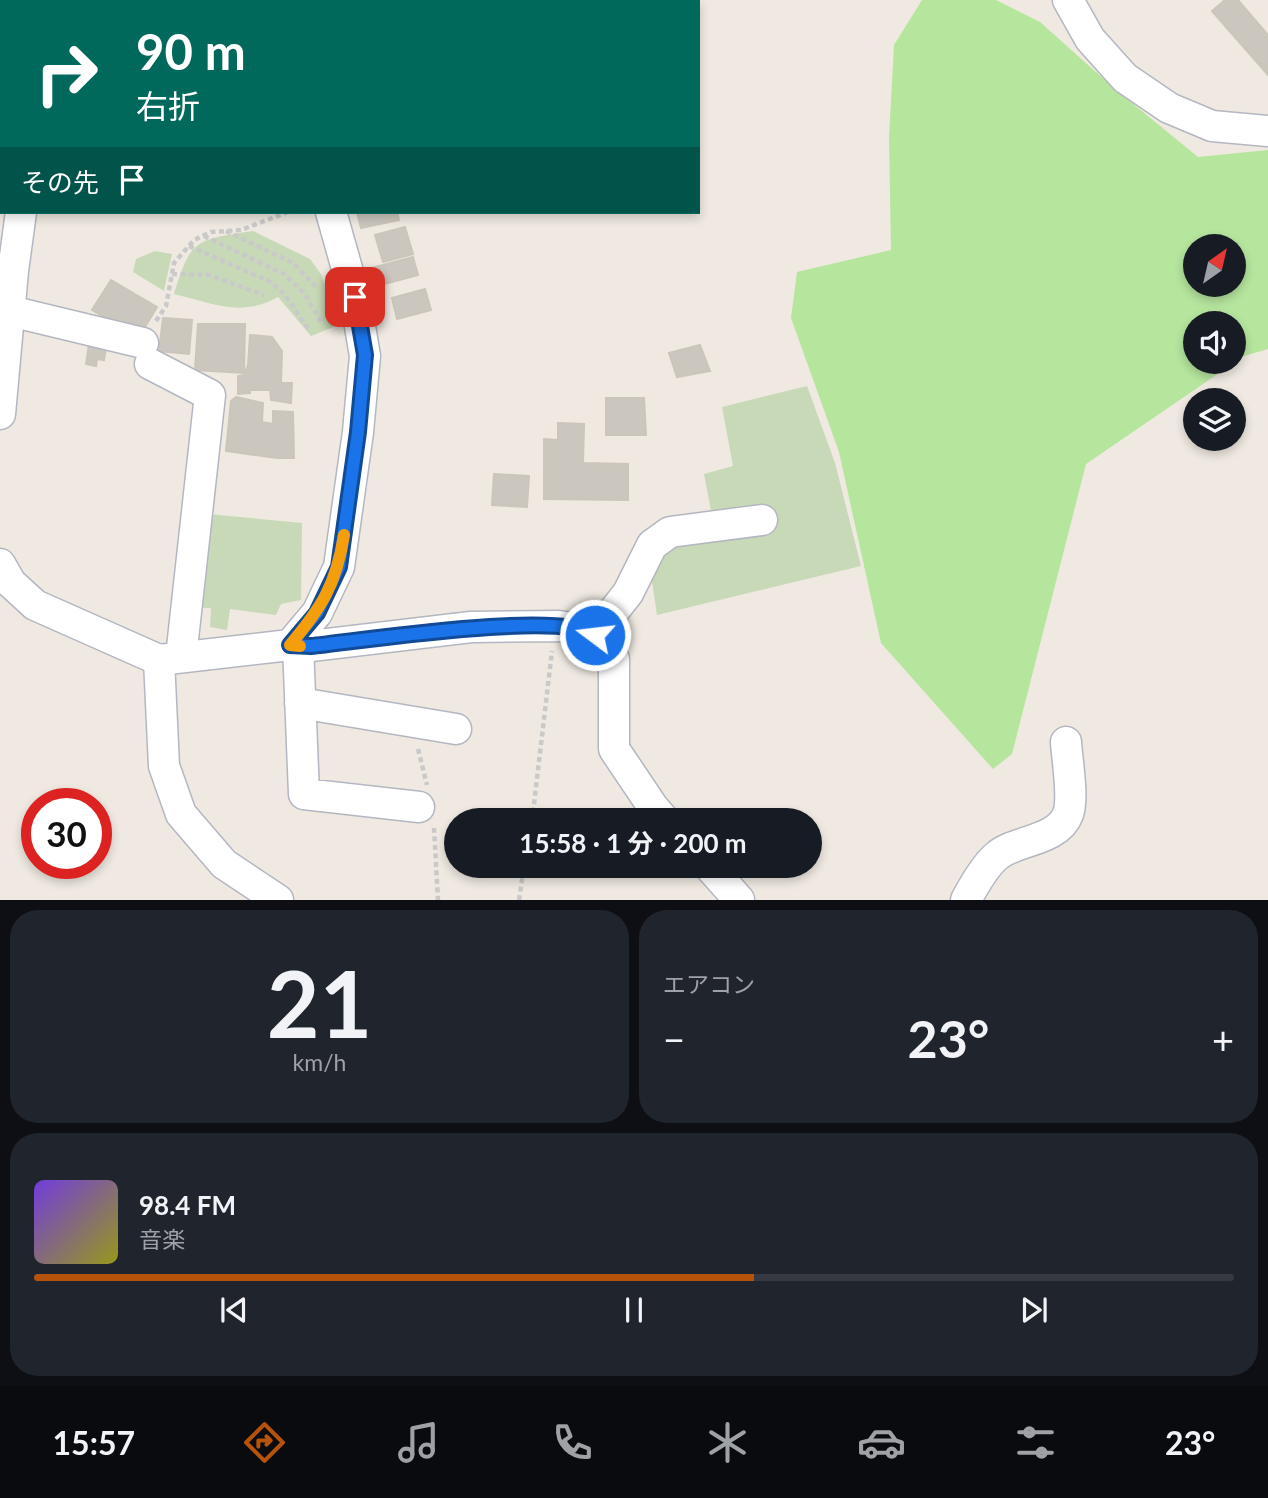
<!DOCTYPE html>
<html lang="ja">
<meta charset="utf-8">
<style>
body{margin:0;font-family:Lato,"Noto Sans JP",sans-serif;background:#20242c;color:#f1f3f6;height:100vh;display:flex;flex-direction:column;font-size:26px;white-space:nowrap}
*{box-sizing:border-box;margin:0}
p{font-size:23px;color:#9ea1a6}
.icon{flex:none;width:38px;height:38px;fill:none;stroke:currentColor;stroke-width:2;stroke-linecap:round;stroke-linejoin:round}
.map{position:relative;height:900px;overflow:hidden}
.drawer{display:flex;flex-direction:column;gap:10px;padding:10px;background:#0d0f14;flex:1}
.drawer>*{flex:none}
.hud{position:absolute;left:0px;top:0px;width:700px;height:214px;box-shadow:0 4px 10px #0003;background:#00695c;color:#fff;overflow:hidden}
.needle{width:46px;rotate:34deg}
.buttons{position:absolute;left:1183px;top:234px;display:grid;gap:14px}
.buttons a{display:grid;place-items:center;width:63px;height:63px;border-radius:50%;background:#171b24;box-shadow:0 4px 10px #0003;font-size:35px}
.speed{position:absolute;left:21px;top:788px;display:flex;gap:14px;font-size:35px;font-weight:700;text-align:center}
.speed>*{display:grid;place-content:center;width:91px;height:91px;border-radius:50%;background:#171b24;box-shadow:0 4px 10px #0003;line-height:1}
.speed .limit{border:10px solid #d22;background:#fff;color:#111}
.pin{position:absolute;display:grid;place-items:center;width:60px;height:60px;color:#fff;margin:-30px;border-radius:14px;box-shadow:0 4px 10px #0006}
.me{position:absolute;width:77px;margin:-38px;rotate:285deg;stroke-linejoin:round;filter:drop-shadow(0 0 5px #0008)}
.turn{display:flex;align-items:center;gap:24px;height:147px;padding:0 21px;font-size:32px}
.turn .icon{width:91px;height:91px;stroke-width:2.5}
.turn b{display:block;font-size:49px;line-height:60px}
.then{display:flex;align-items:center;height:66px;padding:0 21px;background:#0003;gap:14px;font-size:26px}
.big{font-size:52px;font-weight:700;line-height:1.1}
.drawer .card{flex:1;display:flex;flex-direction:column;justify-content:center;gap:10px;min-width:0;padding:0 24px;border-radius:28px;background:#20242c}
.drawer .dial{align-items:center;gap:0}
.dial b{font-size:91px;line-height:1}
.song{display:flex;align-items:center;gap:21px}
.cover{width:84px;height:84px;border-radius:10px;background:linear-gradient(135deg,hsl(260 70% 55%),hsl(60 70% 35%))}
.played{height:7px;border-radius:4px;background:linear-gradient(90deg,#b45309 60%,#363941 60%)}
.keys{display:flex;justify-content:space-around;direction:ltr}
.heat{display:flex;justify-content:space-between;align-items:center;font-size:38px;direction:ltr}
.drawer .tiles{flex:1;display:grid;gap:10px;grid-template-columns:1fr 1fr}
.card:last-child{grid-column:span 2}
.trip{position:absolute;left:444px;top:808px;width:378px;height:70px;border-radius:35px;background:#171b24;box-shadow:0 4px 10px #0003;font-weight:700;line-height:70px;text-align:center}
.tabs{display:flex;height:112px;justify-content:space-around;align-items:center;background:#090b0e;color:#9ea1a6}
.tabs .icon{width:49px;height:49px}
.tabs .current{color:#b45309}
.tabs b{font-size:32px;color:#f1f3f6}
.map>svg:first-child{display:block}
.green{fill:#b6e59e;fill-rule:evenodd}
.cemetery{fill:#c8d9b8}
.building{fill:#cbc7bf;stroke:#cbc5ba;stroke-width:2}
.lines{fill:none;stroke-linecap:round;stroke-linejoin:round}
.minor-casing{stroke:#b4b7c1;stroke-width:33}
.path{stroke:#c9c9c9;stroke-width:4.5;stroke-dasharray:5 3.5;stroke-linecap:butt}
.minor{stroke:#fff;stroke-width:30}
.route-casing{stroke:#114b97;stroke-width:18}
.route{stroke:#1a73e8;stroke-width:12}
.slow{stroke:#f59e0b;stroke-width:12}
</style>
<div class="map">
<svg width="1268" height="900" viewBox="0 0 1268 900">
<rect width="100%" height="100%" fill="#efe9e1"/>
<path class="green" d="M 922,0 L 996,0 L 1040,22 L 1116,90 L 1198,157 L 1268,150 L 1268,349 L 1244,356 L 1086,464 L 1012,754 L 993,769 L 881,643 L 839,452 L 791,318 L 797,272 L 891,250 L 889,138 L 894,45 ZM 1195,247 L 1234,247 L 1234,285 L 1195,285 ZM 1195,324 L 1234,324 L 1234,362 L 1195,362 Z"/>
<path class="cemetery" d="M 253,231 L 310,259 L 321,274 L 341,324 L 311,336 L 278,297 C 242,318 212,303 174,294 C 191,237 197,240 253,231 Z
M 155,251 L 172,254 L 164,291 L 133,272 L 136,259 Z
M 807,386 L 835,463 L 861,566 L 657,615 L 649,562 L 712,516 L 704,474 L 733,466 L 722,407 Z
M 208,514 L 302,523 L 301,600 L 281,604 L 276,615 L 230,609 L 227,630 L 210,627 L 211,608 L 197,608 Z"/>
<path class="building" d="M 1225,0 L 1238,0 L 1268,35 L 1268,75 L 1212,11 Z
M 357,212 L 397,212 L 399,220 L 361,228 Z
M 405,227 L 413,254 L 383,262 L 375,235 Z
M 413,257 L 418,275 L 373,287 L 368,269 Z
M 111,280 L 157,307 L 142,332 L 130,332 L 92,310 Z
M 425,289 L 431,310 L 397,319 L 392,298 Z
M 163,318 L 192,320 L 189,354 L 159,351 Z
M 198,324 L 245,324 L 244,373 L 195,370 Z
M 250,335 L 272,337 L 282,351 L 281,383 L 292,383 L 291,403 L 271,400 L 270,390 L 250,390 L 250,393 L 238,394 L 238,376 L 244,375 L 248,365 Z
M 90,338 L 107,341 L 104,360 L 97,359 L 96,366 L 86,364 Z
M 700,345 L 710,371 L 677,377 L 669,353 Z
M 236,397 L 263,403 L 262,422 L 273,424 L 273,411 L 293,412 L 294,458 L 277,458 L 226,451 L 231,401 Z
M 606,398 L 644,398 L 646,435 L 606,435 Z
M 558,423 L 584,424 L 583,463 L 628,464 L 628,500 L 544,499 L 544,439 L 558,440 Z
M 494,474 L 529,476 L 527,507 L 492,505 Z"/>
<g class="lines">
<g class="minor-casing">
<path id="minor" d="M 1068,0 L 1090,39 L 1125,78 L 1169,108 L 1212,126 L 1268,131
M 69,2 L 69,0
M 351,2 L 352,0
M 0,71 L 2,71
M 10,311 L 143,343
M 150,364 L 210,395 L 181,657
M 0,414 L 13,271 L 21,212
M 0,564 L 11,583 L 35,605 L 159,660 L 290,645 L 311,646 L 471,627 L 559,626 L 588,630 L 605,642 L 614,659 L 614,749 L 653,807 L 665,821
M 595,635 L 628,593 L 652,545 L 670,532 L 762,520
M 290,645 L 317,613 L 339,567 L 358,432 L 365,356 L 355,297 L 331,212
M 298,645 L 304,794 L 419,807
M 159,660 L 164,766 L 181,814 L 224,864 L 278,900
M 300,703 L 456,729
M 709,866 L 739,900
M 966,900 C 973,887 987,863 998,855 C 1016,840 1058,841 1068,814 C 1074,798 1067,760 1066,742"/>
</g>
<path class="path" d="M 226,231 L 293,263 L 317,288
M 204,236 L 284,274 L 305,294 L 322,324
M 189,246 L 271,282 L 285,295 L 309,330
M 172,274 L 209,275 L 264,295
M 156,321 L 166,306 L 174,263 L 194,240 L 211,232 L 241,230 L 288,212
M 418,749 L 427,785
M 532,821 L 552,651
M 434,828 L 438,900
M 519,900 L 524,866"/>
<use href="#minor" class="minor"/>
</g>
<g class="lines">
<g class="route-casing">
<path id="route" d="M 355,297 L 365,355 L 358,432 L 339,567 L 317,613 L 290,645 L 311,646 C 361,641 561,610 595,635"/>
</g>
<use href="#route" class="route"/>
<path class="slow" d="M 300,646 L 290,645 C 322,607 336,585 344,535"/>
</g>
</svg>
<div class="buttons">
<a><svg class="needle" viewBox="-14 -14 28 28"><path d="M0-13l5 13h-10z" fill="#e53935"/><path d="M0 13l5-13h-10z" fill="#9ea1a6"/></svg></a>
<a><svg class="icon" aria-label="sound" viewBox="0 0 24 24"><path d="M4 9h4l5-4v14l-5-4H4zM17 9q2 3 0 6"/></svg></a>
<a><svg class="icon" aria-label="layers" viewBox="0 0 24 24"><path d="M12 4l9 5-9 5-9-5zM3 14l9 5 9-5"/></svg></a>
</div>
<div class="speed"><div class="limit">30</div></div>
<div class="pin" style="left:355px;top:297px;background:#d93025"><svg class="icon" aria-label="arrive" viewBox="0 0 24 24"><path d="M6 21V4h12l-3 4 3 4H6"/></svg></div>
<svg class="me" style="left:595px;top:635px" viewBox="-20 -20 40 40"><circle r="17" fill="#1a73e8" stroke="#fff" stroke-width="3"/><path d="M0-11L8 9 0 5-8 9z" fill="#fff"/></svg>
<div class="trip">15:58 · 1 分 · 200 m</div>
<div class="hud">
<div class="turn"><svg class="icon" aria-label="right" viewBox="0 0 24 24"><path d="M7 20v-9h11M14 6l5 5-5 5"/></svg><div><b>90 m</b>右折</div></div>
<div class="then">その先<svg class="icon" aria-label="arrive" viewBox="0 0 24 24"><path d="M6 21V4h12l-3 4 3 4H6"/></svg></div>
</div>
</div>
<section class="drawer">
<div class="tiles">
<div class="card dial"><b>21</b><p>km/h</p></div>
<div class="card"><p>エアコン</p>
<div class="heat"><a>−</a><b class="big">23°</b><a>+</a></div>
</div>
<div class="card">
<div class="song"><i class="cover"></i><div><b>98.4 FM</b><p>音楽</p></div></div>
<div class="played"></div>
<div class="keys"><svg class="icon" aria-label="previous" viewBox="0 0 24 24"><path d="M18 5L8 12l10 7zM5 5v14"/></svg><svg class="icon" aria-label="pause" viewBox="0 0 24 24"><path d="M8 5v14M16 5v14"/></svg><svg class="icon" aria-label="next" viewBox="0 0 24 24"><path d="M6 5l10 7-10 7zM19 5v14"/></svg></div>
</div>
</div>
</section>
<nav class="tabs">
<b>15:57</b>
<svg class="icon current" aria-label="directions" viewBox="0 0 24 24"><path d="M12 3l9 9-9 9-9-9zM9 14v-3h6M13 9l2 2-2 2"/></svg>
<svg class="icon" aria-label="music" viewBox="0 0 24 24"><path d="M9 18V5l10-2v13"/><circle cx="6" cy="18" r="3"/><circle cx="16" cy="16" r="3"/></svg>
<svg class="icon" aria-label="phone" viewBox="0 0 24 24"><path d="M5 4h4l2 5-3 2q2 4 5 5l2-3 5 2v4C11 20 4 13 5 4z"/></svg>
<svg class="icon" aria-label="climate" viewBox="0 0 24 24"><path d="M12 3v18M4 7l16 10M4 17L20 7"/></svg>
<svg class="icon" aria-label="car" viewBox="0 0 24 24"><path d="M5 17H2v-5l4-1 3-4h7l3 4 3 1v5h-3M9 17h6M6 11h13"/><circle cx="7" cy="17" r="2"/><circle cx="17" cy="17" r="2"/></svg>
<svg class="icon" aria-label="filters" viewBox="0 0 24 24"><path d="M4 7h16M4 17h16"/><circle cx="9" cy="7" r="2"/><circle cx="15" cy="17" r="2"/></svg>
<b>23°</b>
</nav>
